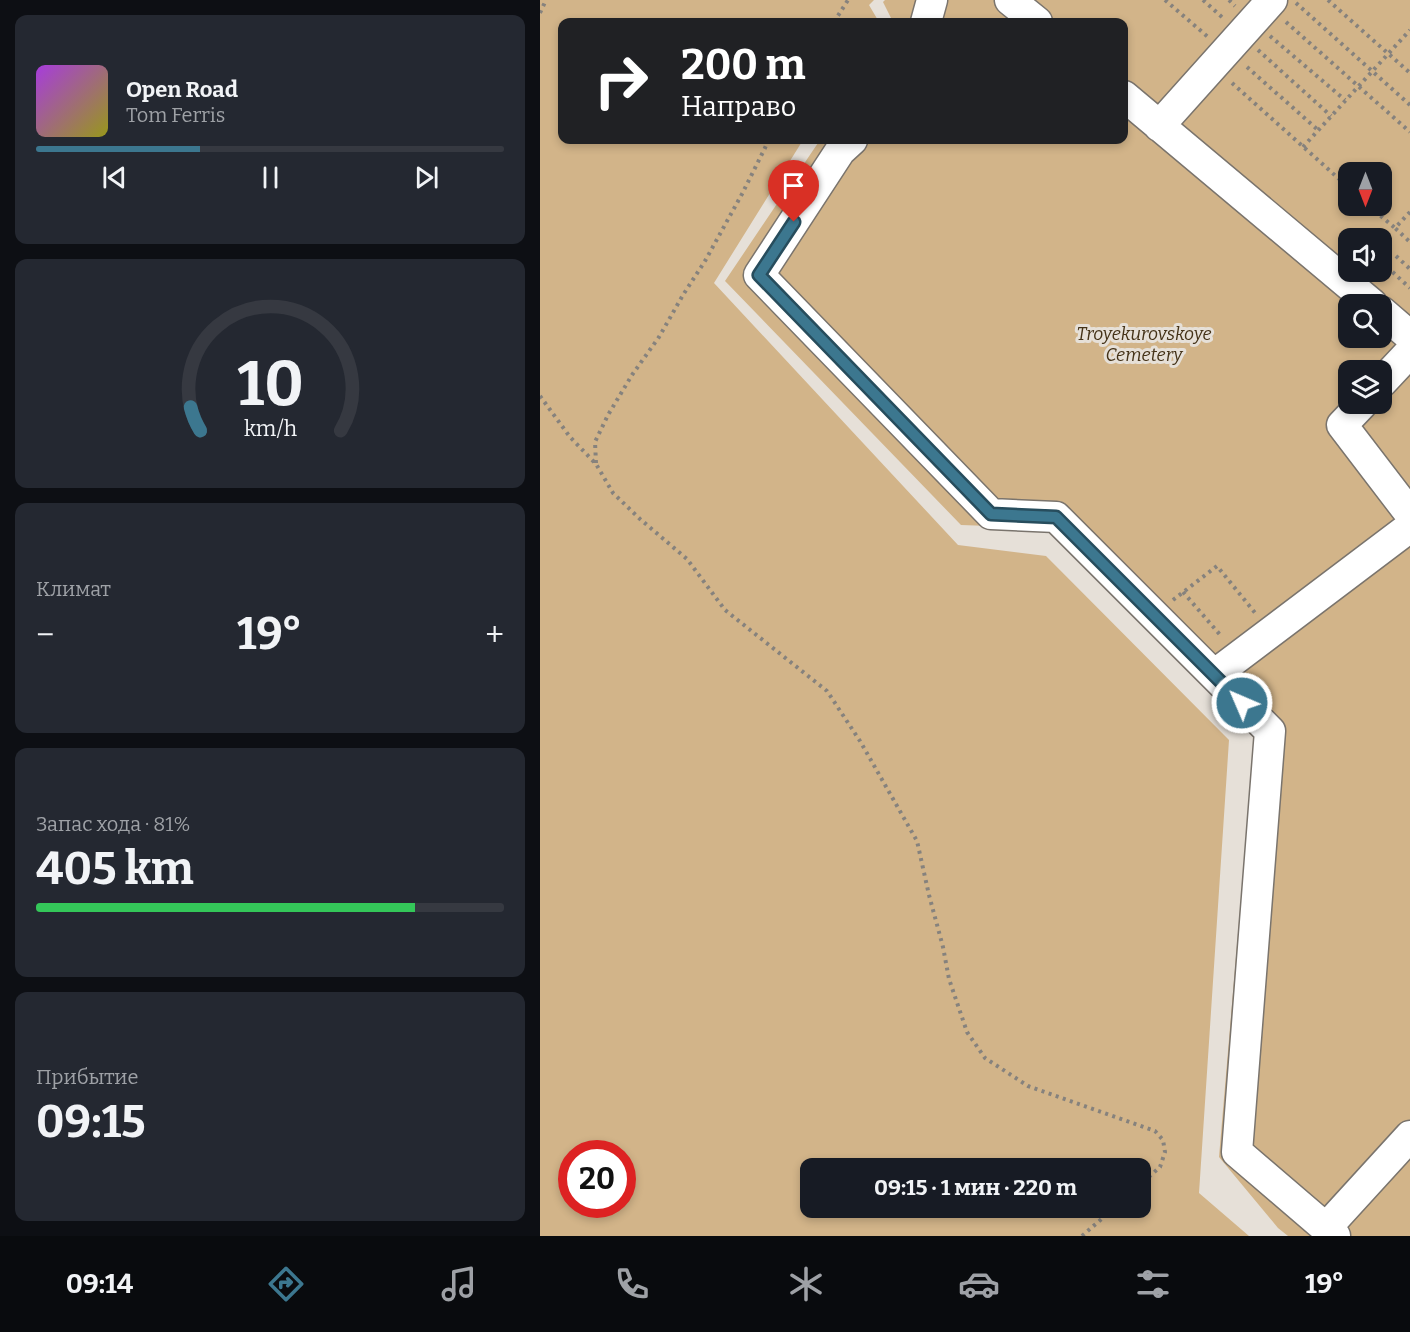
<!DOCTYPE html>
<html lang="ru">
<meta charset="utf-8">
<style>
body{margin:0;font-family:Bitter,serif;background:#242831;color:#f1f3f6;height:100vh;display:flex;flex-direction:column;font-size:22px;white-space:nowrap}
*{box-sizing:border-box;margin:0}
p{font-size:20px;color:#9ea1a6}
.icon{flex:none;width:33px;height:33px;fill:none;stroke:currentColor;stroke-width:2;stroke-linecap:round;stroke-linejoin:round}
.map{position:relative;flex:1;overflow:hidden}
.drawer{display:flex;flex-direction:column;gap:15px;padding:15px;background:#0d0f14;width:540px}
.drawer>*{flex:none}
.top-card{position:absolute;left:18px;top:18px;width:570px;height:126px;border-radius:12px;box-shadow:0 3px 9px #0003;background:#202124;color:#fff;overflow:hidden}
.needle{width:39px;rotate:180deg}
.tools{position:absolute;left:798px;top:162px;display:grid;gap:12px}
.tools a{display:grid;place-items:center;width:54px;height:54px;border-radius:12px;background:#171b24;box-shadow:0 3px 9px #0003;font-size:30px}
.speed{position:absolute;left:18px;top:1140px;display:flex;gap:12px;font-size:30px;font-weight:700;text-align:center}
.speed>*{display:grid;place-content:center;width:78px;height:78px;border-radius:50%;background:#171b24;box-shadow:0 3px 9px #0003;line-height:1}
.speed .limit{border:9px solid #d22;background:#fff;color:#111}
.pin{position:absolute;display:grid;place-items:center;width:51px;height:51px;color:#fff;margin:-62px -26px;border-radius:50% 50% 50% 0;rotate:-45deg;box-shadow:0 0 6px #0007}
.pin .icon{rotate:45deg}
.me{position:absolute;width:66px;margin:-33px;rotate:315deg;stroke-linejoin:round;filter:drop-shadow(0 0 4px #0008)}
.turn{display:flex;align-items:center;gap:21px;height:126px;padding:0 24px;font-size:27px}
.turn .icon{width:78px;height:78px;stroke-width:2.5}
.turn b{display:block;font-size:42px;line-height:51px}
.big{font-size:45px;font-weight:700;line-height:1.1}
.drawer .widget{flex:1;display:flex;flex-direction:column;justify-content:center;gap:9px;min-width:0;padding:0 21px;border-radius:12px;background:#242831}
.drawer .dial{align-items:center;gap:0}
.dial svg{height:156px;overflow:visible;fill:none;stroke:#363941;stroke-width:7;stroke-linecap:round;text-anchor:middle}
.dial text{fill:#f1f3f6;stroke:none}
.song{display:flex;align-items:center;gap:18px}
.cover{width:72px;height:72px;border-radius:9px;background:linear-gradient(135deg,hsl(280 70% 55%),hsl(60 70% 35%))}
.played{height:6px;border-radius:3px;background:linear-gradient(90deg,#3c778f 35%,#363941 35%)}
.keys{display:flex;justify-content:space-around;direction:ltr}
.heat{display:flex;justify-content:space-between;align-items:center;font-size:33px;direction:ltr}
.charge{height:9px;border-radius:4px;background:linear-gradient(90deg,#34c759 81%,#363941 0)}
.trip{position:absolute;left:260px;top:1158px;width:351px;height:60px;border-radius:12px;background:#171b24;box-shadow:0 3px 9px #0003;font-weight:700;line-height:60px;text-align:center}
.tab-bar{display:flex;height:96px;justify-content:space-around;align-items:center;background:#090b0e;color:#9ea1a6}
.tab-bar .icon{width:42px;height:42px}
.tab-bar .active{color:#3c778f}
.tab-bar b{font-size:27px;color:#f1f3f6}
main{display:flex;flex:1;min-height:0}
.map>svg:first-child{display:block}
.green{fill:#d2b489;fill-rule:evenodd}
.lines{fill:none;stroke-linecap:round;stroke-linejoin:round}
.minor-casing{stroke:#7a746d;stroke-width:33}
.path{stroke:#86827d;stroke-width:4;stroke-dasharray:3 4.5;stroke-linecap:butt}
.minor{stroke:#fff;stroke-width:30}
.route-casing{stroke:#274d5d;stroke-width:15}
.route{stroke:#3c778f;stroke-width:10}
.labels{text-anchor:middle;stroke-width:6;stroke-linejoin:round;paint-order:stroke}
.park-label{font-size:18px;font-style:italic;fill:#443217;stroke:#e6e0d8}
</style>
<main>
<section class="drawer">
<div class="widget">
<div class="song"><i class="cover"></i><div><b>Open Road</b><p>Tom Ferris</p></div></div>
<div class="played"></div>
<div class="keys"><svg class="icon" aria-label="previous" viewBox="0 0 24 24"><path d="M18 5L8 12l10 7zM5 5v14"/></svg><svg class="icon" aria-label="pause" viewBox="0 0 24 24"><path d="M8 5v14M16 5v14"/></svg><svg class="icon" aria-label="next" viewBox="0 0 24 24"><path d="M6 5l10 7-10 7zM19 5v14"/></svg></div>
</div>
<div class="widget dial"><svg viewBox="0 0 100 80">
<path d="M14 69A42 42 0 1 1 86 69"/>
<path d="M14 69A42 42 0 0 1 9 57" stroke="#3c778f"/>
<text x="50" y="56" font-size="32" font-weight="700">10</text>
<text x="50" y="72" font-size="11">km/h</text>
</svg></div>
<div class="widget"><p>Климат</p>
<div class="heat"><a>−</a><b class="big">19°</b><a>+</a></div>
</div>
<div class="widget"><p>Запас хода · 81%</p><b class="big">405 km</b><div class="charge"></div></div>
<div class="widget"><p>Прибытие</p><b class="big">09:15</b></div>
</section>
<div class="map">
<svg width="870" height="1236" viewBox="0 0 870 1236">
<rect width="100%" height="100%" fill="#e6e0d8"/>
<path class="green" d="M 0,0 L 334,0 L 329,5 L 339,22 L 22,22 L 22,140 L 263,140 L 174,283 L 418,545 L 506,556 L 689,740 L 659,1193 L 709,1236 L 0,1236 ZM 32,1154 L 82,1154 L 82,1204 L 32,1204 ZM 270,1168 L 600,1168 L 600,1208 L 270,1208 Z
M 345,0 L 870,0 L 870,1236 L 748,1236 L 738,1228 L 679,1157 L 715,733 L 512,528 L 421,525 L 185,281 L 280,140 L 584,140 L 584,22 L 353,22 L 343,2 ZM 808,172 L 842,172 L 842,206 L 808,206 ZM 808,238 L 842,238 L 842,272 L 808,272 ZM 808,304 L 842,304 L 842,338 L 808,338 ZM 808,370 L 842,370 L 842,404 L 808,404 Z"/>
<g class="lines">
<g class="minor-casing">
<path id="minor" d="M 470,0 L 497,22
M 386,22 L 392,0
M 584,96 L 832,304
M 619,126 L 732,0
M 312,140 L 300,151 L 219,275 L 451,514 L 516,517 L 730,731 L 697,1152 L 795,1236
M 842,312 L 870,336
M 842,382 L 870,352
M 822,404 L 802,425 L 870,514
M 674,675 L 870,527
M 786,1228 L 870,1136"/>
</g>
<path class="path" d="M 625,0 L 668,37
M 663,0 L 684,19
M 689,0 L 695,6
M 788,0 L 870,73
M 756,3 L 870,105
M 0,13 L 6,0
M 294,22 L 308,0
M 746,22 L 870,132
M 730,36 L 805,100
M 718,50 L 791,116
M 707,67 L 778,130
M 692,83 L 808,187
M 763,147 L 870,30
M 829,206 L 855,228
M 870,212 L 855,228 L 870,242
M 856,256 L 870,269
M 847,267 L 870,288
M 0,396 L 30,437 L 56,464 L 73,493 L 100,519 L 147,559 L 185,610 L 287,691 L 320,741 L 377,841 L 389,895 L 403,947 L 409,979 L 427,1032 L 445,1058 L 488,1086 L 615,1131 L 623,1140 L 625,1152 L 620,1167 L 600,1185
M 56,463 L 55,442 L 68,415 L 92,375 L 119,337 L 143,295 L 165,261 L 202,194 L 225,148 L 228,140
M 643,592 L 682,637
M 633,600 L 677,566 L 716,614
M 542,1236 L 574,1208"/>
<use href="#minor" class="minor"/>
</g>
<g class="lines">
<g class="route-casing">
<path id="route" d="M 254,222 L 219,275 L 451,514 L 516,517 L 702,703"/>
</g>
<use href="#route" class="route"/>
</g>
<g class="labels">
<g class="park-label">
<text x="604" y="340">Troyekurovskoye<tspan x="604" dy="21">Cemetery</tspan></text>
</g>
</g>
</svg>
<div class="tools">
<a><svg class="needle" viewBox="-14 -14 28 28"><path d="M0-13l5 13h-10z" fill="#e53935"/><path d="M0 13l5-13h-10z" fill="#9ea1a6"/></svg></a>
<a><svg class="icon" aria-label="sound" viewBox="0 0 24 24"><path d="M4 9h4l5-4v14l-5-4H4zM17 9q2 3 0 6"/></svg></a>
<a><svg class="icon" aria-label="search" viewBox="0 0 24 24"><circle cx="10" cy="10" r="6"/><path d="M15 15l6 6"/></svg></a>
<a><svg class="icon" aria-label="layers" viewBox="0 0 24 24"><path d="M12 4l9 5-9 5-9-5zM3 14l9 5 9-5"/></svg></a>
</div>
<div class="speed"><div class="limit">20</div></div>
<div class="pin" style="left:254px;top:222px;background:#d93025"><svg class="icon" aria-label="arrive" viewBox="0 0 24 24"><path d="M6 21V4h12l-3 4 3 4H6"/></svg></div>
<svg class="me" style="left:702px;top:703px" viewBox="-20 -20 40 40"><circle r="17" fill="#3c778f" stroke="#fff" stroke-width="3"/><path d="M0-11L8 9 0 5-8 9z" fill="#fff"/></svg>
<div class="trip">09:15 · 1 мин · 220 m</div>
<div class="top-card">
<div class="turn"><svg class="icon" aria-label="right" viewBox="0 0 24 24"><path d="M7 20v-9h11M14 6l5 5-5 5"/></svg><div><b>200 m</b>Направо</div></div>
</div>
</div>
</main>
<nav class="tab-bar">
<b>09:14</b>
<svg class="icon active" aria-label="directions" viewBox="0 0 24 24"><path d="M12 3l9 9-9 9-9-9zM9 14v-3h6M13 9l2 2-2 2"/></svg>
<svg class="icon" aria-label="music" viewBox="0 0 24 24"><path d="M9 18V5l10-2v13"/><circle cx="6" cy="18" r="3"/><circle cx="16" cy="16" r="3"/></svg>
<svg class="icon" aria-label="phone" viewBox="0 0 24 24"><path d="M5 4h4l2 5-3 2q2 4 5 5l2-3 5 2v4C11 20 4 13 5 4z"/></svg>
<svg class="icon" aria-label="climate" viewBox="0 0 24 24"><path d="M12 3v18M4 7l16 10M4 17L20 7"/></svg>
<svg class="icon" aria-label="car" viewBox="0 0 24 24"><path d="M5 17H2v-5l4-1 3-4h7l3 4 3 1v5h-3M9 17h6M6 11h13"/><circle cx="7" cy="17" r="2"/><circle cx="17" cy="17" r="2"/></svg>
<svg class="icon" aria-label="filters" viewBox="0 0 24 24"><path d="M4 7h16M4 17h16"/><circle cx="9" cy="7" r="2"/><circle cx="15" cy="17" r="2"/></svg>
<b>19°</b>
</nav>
